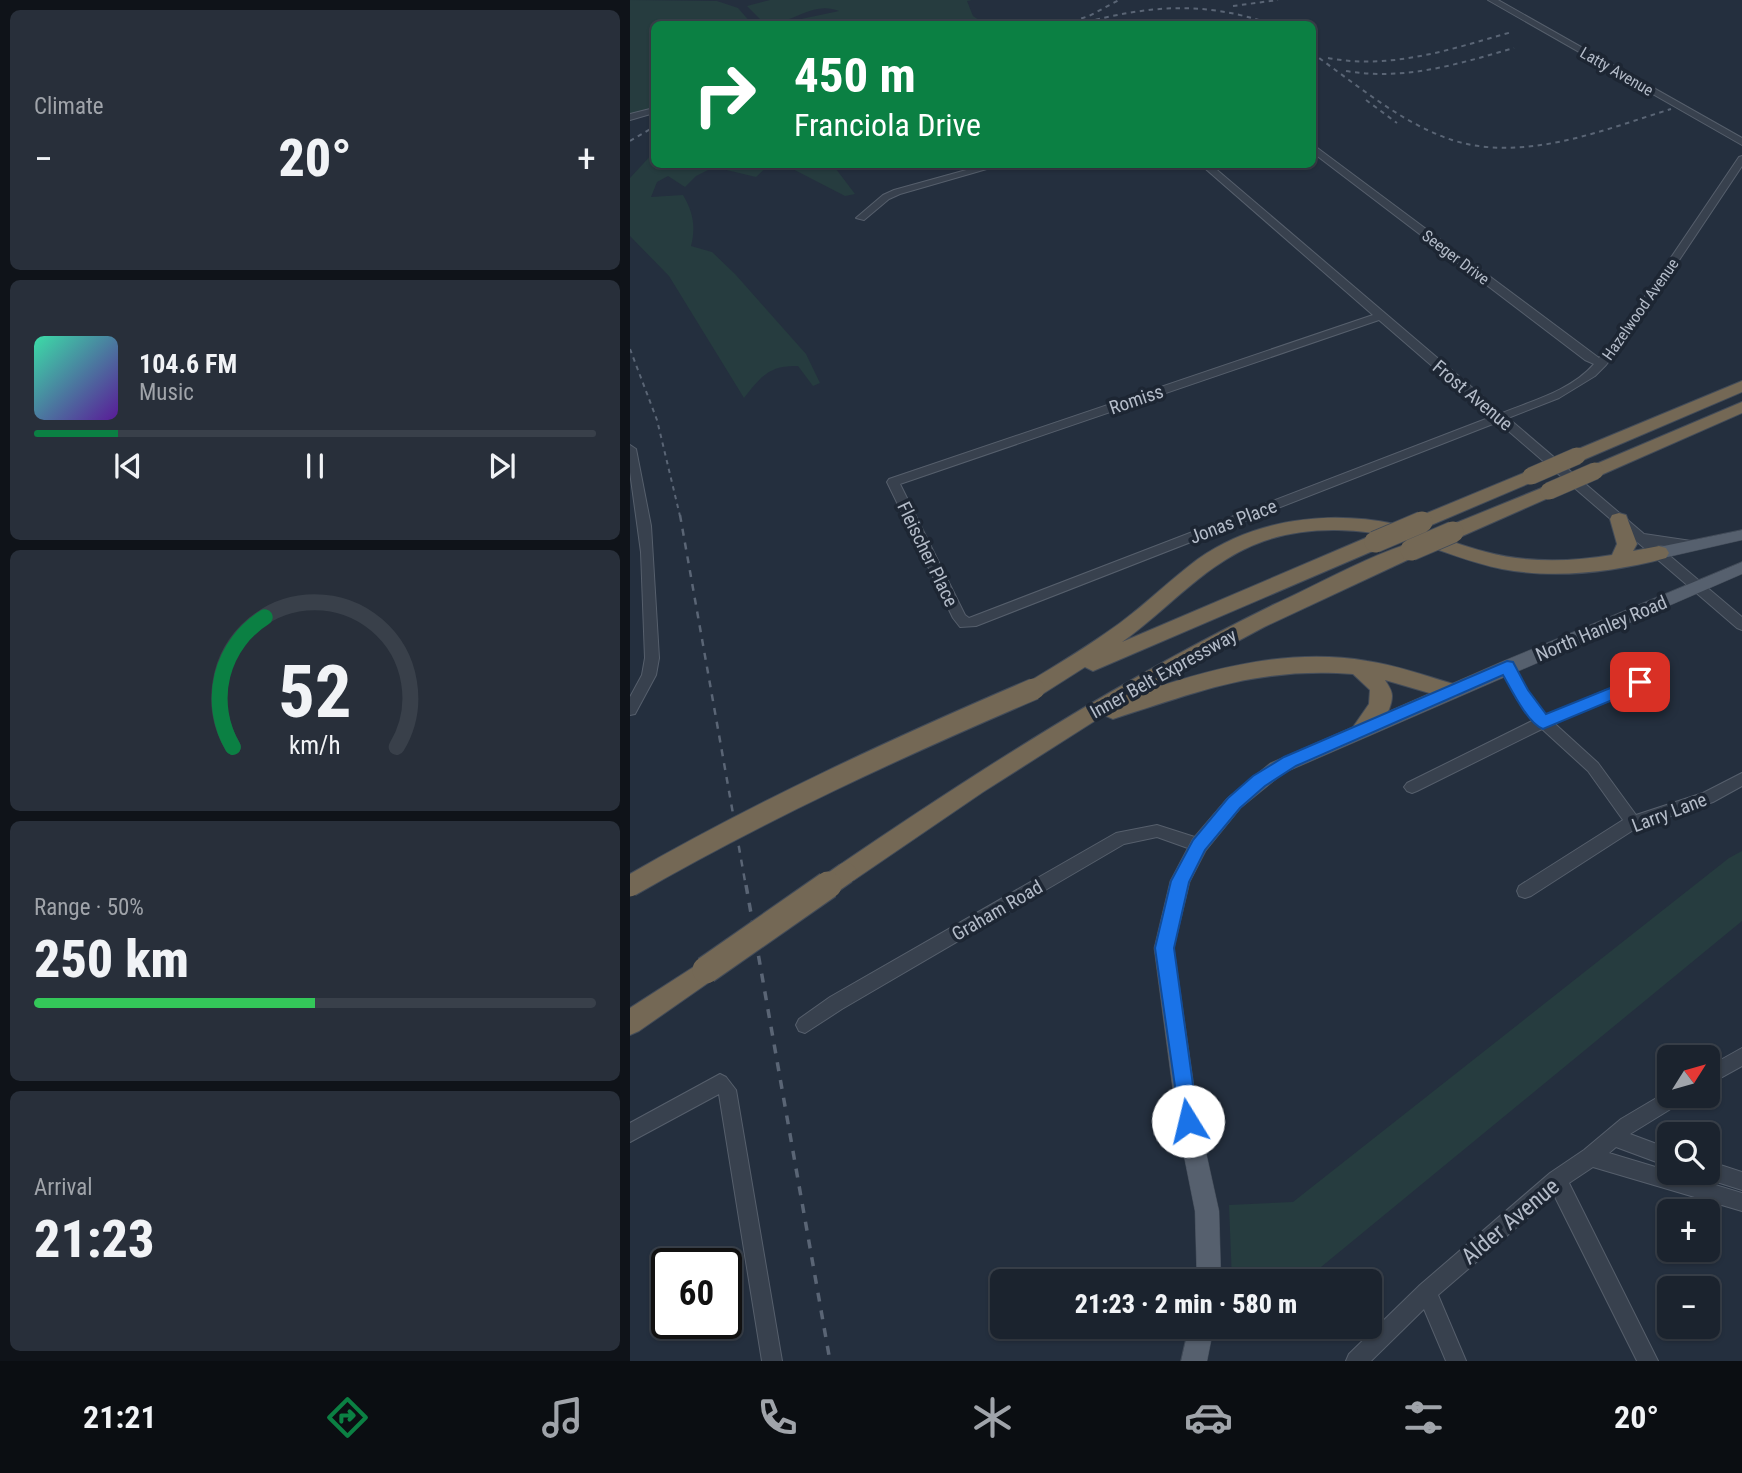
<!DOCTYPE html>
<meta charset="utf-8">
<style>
body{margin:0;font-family:"Roboto Condensed",sans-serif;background:#282f3a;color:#f1f3f6;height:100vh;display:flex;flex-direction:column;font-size:26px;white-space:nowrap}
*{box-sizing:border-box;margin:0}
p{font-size:23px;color:#a0a4aa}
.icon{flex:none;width:38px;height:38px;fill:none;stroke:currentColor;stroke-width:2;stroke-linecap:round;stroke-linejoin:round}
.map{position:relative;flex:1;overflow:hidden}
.details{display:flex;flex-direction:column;gap:10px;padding:10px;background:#0f1319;width:630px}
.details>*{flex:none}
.top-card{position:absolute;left:21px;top:21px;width:665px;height:147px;border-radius:10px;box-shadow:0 2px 5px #0004,0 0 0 2px #39404a;background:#0b8043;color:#fff;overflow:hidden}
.needle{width:46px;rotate:53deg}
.fabs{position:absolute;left:1027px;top:1045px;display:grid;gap:14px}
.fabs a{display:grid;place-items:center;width:63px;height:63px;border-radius:10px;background:#1b232e;box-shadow:0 2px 5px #0004,0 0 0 2px #39404a;font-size:35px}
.speed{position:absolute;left:21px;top:1248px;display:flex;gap:14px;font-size:35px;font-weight:700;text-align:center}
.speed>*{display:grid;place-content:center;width:91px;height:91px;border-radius:50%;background:#1b232e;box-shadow:0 2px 5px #0004,0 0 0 2px #39404a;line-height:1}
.speed .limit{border:4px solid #111;border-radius:10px;background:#fff;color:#111}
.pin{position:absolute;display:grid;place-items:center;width:60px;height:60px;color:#fff;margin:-30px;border-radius:14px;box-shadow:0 4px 10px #0006}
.me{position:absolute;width:77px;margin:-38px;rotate:351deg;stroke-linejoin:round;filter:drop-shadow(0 0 5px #0008)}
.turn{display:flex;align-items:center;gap:24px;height:147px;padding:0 28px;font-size:32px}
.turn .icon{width:91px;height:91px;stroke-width:2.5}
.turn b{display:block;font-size:49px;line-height:60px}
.big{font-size:52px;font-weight:800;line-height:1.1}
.details .card{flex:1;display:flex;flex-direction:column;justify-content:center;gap:10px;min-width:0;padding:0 24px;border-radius:10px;background:#282f3a}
.details .dial{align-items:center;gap:0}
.dial svg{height:182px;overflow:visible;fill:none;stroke:#39404a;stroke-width:7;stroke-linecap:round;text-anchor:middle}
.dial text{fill:#f1f3f6;stroke:none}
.song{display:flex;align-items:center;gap:21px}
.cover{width:84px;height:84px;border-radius:10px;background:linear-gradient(135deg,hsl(160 70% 55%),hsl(270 70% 35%))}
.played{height:7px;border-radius:4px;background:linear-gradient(90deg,#0b8043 15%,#39404a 15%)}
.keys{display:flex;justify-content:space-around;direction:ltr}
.heat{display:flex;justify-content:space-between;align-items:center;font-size:38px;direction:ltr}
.charge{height:10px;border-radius:5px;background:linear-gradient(90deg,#34c759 50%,#39404a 0)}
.trip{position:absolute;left:360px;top:1269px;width:392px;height:70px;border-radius:10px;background:#1b232e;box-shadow:0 2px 5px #0004,0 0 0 2px #39404a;font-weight:800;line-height:70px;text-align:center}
.tab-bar{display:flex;height:112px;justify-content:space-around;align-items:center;background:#0b0e12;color:#a0a4aa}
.tab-bar .icon{width:49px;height:49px}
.tab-bar .current{color:#0b8043}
.tab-bar b{font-size:32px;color:#f1f3f6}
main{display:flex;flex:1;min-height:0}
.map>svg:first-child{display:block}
.green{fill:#263c3f}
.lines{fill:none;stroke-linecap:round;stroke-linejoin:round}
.minor-casing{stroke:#565f6c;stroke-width:2}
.major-casing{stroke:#414a57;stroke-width:1}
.highway-casing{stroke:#434c59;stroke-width:2}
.minor{fill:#38414e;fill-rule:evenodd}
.major{fill:#56606e;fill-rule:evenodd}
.highway{fill:#746855;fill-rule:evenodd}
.rail-far2{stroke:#5a6575;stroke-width:2;stroke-dasharray:4.5 4.5;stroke-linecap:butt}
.rail-far1{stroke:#5a6575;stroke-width:2.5;stroke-dasharray:7 7;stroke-linecap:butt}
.rail{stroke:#5a6575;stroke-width:3.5;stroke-dasharray:9 9;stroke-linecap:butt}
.highway-bridge-far2-casing{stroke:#434c59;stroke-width:18;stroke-linecap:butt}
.highway-bridge-far1-casing{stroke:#434c59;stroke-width:23;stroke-linecap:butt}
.highway-bridge-casing{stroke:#434c59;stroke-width:29;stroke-linecap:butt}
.highway-bridge-far2{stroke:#746855;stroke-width:17}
.highway-bridge-far1{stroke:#746855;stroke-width:21}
.highway-bridge{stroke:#746855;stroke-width:27}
.route{fill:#1a73e8;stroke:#114b97;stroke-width:2}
.labels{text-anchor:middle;stroke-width:7;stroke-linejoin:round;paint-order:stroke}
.far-street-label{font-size:16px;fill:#b4bcc9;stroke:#1d2633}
.street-label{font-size:19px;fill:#b4bcc9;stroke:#1d2633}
.near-street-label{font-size:23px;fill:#b4bcc9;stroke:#1d2633}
</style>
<main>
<section class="details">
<div class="card"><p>Climate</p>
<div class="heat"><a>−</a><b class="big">20°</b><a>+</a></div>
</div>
<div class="card">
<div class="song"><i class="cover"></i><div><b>104.6 FM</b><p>Music</p></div></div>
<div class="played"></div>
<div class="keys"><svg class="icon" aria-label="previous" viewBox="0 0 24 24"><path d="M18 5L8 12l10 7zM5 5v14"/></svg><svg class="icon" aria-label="pause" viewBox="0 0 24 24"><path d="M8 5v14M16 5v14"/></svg><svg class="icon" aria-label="next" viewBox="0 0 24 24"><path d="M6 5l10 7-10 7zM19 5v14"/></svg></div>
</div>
<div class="card dial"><svg viewBox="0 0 100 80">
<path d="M14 69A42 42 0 1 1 86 69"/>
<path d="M14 69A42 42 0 0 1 28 12" stroke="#0b8043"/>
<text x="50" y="56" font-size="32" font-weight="700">52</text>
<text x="50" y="72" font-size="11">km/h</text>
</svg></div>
<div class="card"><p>Range · 50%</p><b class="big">250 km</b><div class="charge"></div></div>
<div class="card"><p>Arrival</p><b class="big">21:23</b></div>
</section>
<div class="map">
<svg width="1112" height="1361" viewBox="0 0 1112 1361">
<rect width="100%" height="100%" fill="#242f3e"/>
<path class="green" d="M 0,0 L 87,1 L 108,8 L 122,24 L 24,24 L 24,108 L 0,114 Z
M 140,0 L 342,0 L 337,1 L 343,16 L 355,24 L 156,24 L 157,22 L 209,11 C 182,0 162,25 135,24 L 117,6 Z
M 24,152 L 24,164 L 139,165 L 126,177 L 84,167 L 66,176 L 55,187 L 38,176 L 27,182 L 21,197 L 53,195 C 63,212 66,226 61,246 L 82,252 L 105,274 L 176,354 L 190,383 L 183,386 L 168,366 C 140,365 131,376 114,398 L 39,276 L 0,236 L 0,178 Z
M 155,165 L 203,165 L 225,194 L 215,196 Z
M 1112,851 L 1112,921 L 674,1281 L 602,1281 L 599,1205 L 663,1202 L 1099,858 Z"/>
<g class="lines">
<g class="minor-casing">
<path id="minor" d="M 858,0 L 868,0 L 1112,138 L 1112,145 Z
M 407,20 L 414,24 L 393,24 L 394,22 Z
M 24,108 L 24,113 L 0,120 L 0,114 Z
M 682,144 L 969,358 L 992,330 L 1109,157 L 1112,156 L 1112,166 L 1001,332 L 976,365 L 965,376 L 929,398 L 878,418 L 1014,534 L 1068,542 L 1070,545 L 1068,548 L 1064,549 L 1027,545 L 1112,617 L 1112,630 L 1107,628 L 868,422 L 346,626 L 330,627 L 323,618 L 257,482 L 259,479 L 743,315 L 570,164 L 580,164 L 872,413 C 902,401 942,390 964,364 L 955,360 L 682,152 ZM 749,320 L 861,417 L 339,618 L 335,615 L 270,484 Z
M 358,164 L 374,164 L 270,194 L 259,199 L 234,220 L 226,218 L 253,195 L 264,190 Z
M 0,445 L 6,449 L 21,526 L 29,658 L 26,675 L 5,714 L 0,715 L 0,697 L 12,675 L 15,658 L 11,552 L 0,472 Z
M 877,662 L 882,663 L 897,691 L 916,715 L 1006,678 L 1016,678 L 1018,682 L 1016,686 L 924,723 L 968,763 L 1006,815 L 1073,793 L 1112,773 L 1112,786 L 1083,802 L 1008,827 L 901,896 L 895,898 L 889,896 L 887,891 L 889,886 L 993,820 L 958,771 L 912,729 L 787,791 L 782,793 L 777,791 L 774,787 L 777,783 L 904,720 L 887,699 L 870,667 Z
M 527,825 L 574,840 L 577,845 L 574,850 L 569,852 L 527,837 L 494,844 L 212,1009 L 175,1033 L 169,1031 L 166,1025 L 169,1019 L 200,997 L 486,833 Z
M 1112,1048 L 1112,1066 L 1078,1085 L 1078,1067 Z
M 90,1074 L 96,1077 L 106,1090 L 152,1361 L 132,1361 L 89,1094 L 0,1142 L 0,1123 Z
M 1040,1090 L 1040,1096 L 1055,1096 L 1052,1102 L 1000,1134 L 1040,1149 L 1040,1167 L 986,1147 L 979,1153 L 1112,1193 L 1112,1211 L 963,1167 L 939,1183 L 1028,1361 L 1007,1361 L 924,1195 L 808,1295 L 836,1361 L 816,1361 L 794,1309 L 741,1361 L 716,1361 L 719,1354 L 790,1285 L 920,1173 L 954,1150 L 991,1119 Z
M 1078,1161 L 1112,1172 L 1112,1190 L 1071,1177 L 1070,1172 L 1078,1172 Z"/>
</g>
<g class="major-casing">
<path id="major" d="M 1112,530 L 1112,540 L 1029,559 L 1021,553 L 1029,547 Z
M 1112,562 L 1112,574 L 654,773 L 611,808 L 576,851 L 560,882 L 544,948 L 569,1121 L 589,1211 L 591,1281 L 567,1281 L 565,1211 L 547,1121 L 524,948 L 540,881 L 562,839 L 597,798 L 640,763 L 871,662 Z
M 559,1326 L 584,1326 L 577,1361 L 551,1361 Z"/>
</g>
<g class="highway-casing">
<path id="highway" d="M 1112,381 L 1112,392 L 953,460 L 941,460 L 938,456 L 941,452 Z
M 1112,402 L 1112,413 L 971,475 L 965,477 L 956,471 L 959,467 Z
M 901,470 L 907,472 L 910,476 L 907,480 L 799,526 L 785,526 L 783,522 L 785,518 Z
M 919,485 L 928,491 L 925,495 L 830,537 L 816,537 L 814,532 L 816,527 Z
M 989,513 L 996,515 L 1007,544 L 1003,551 L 1029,546 L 1036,548 L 1039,553 L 1036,558 C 984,572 925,579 872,569 C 841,563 812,550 781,541 C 735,528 680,525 634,541 C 578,560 539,609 492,642 L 738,537 L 752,537 L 755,542 L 752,547 L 470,668 L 463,671 L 455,667 L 411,695 L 404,697 L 397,695 L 393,689 L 397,683 C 428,664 460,645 490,623 C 517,603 541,579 568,559 C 625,519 698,510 765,524 C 796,531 825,544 856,552 C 897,563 940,562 982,555 L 987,544 L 980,519 L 982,515 Z
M 781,543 L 788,545 L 791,550 L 788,555 L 634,627 L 515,691 C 586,667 662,648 737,661 C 765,665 793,675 820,683 L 827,685 L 831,691 L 827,697 L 820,699 L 755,680 C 758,685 762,690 762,696 C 762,713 742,742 724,736 L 721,730 L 739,704 L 740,690 L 723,674 C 628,667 571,691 483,719 L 474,715 L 353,792 L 224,880 L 216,883 L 208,880 L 204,873 L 208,866 C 349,770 491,679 645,604 C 687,585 738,556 781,543 Z
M 76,959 L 85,962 L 89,970 L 85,978 L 9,1031 L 0,1035 L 0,1008 Z"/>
</g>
<use href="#minor" class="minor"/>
<use href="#major" class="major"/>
<use href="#highway" class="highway"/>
<path class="rail-far2" d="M 603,6 L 648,0
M 434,24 L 459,16 L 489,0
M 448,24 C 518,6 571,0 641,24
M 682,53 C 726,84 771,123 822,140 C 894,163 973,130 1041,109
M 698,58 C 762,70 821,49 882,32
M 716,71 C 775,81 828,64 884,48
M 736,100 L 767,123
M 0,141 L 24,127
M 0,349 L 27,420 L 50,516"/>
<path class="rail-far1" d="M 50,515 L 116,887"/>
<path class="rail" d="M 116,885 L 200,1361"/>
<g class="highway-bridge-far2-casing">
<path id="highway-bridge-far2" d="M 901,476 L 947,456
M 919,491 L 965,471"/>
</g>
<g class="highway-bridge-far1-casing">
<path id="highway-bridge-far1" d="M 745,542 L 792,522
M 781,550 L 823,532
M 0,886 C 130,811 266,748 404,689
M 196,887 L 216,873"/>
</g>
<g class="highway-bridge-casing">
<path id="highway-bridge" d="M 76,970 L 198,885"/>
</g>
<use href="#highway-bridge-far2" class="highway-bridge-far2"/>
<use href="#highway-bridge-far1" class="highway-bridge-far1"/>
<use href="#highway-bridge" class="highway-bridge"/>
</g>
<path class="route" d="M 877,661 L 883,662 L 898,690 L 916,714 L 1005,678 L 1010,676 L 1018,682 L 1016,686 L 913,729 C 898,724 881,689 873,675 L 666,766 L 635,786 L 610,808 L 575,850 L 559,882 L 544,948 L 568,1121 L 565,1128 L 558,1131 L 551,1128 L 525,948 L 541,881 L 563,840 L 598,798 L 623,776 L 654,757 Z"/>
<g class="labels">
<g class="far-street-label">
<text transform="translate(987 71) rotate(30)" y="6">Latty Avenue</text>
<text transform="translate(826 257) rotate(37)" y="6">Seeger Drive</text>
<text transform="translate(1010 309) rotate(-55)" y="6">Hazelwood Avenue</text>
</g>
<g class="street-label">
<text transform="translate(843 395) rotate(40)" y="7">Frost Avenue</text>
<text transform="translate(506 399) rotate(-19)" y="7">Romiss</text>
<text transform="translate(603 521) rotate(-21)" y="7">Jonas Place</text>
<text transform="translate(298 554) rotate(64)" y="7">Fleischer Place</text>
<text transform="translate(971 628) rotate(-23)" y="7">North Hanley Road</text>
<text transform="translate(533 673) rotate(-29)" y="7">Inner Belt Expressway</text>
<text transform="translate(1039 812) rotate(-21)" y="7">Larry Lane</text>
<text transform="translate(367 910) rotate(-30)" y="7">Graham Road</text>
</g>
<g class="near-street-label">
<text transform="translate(880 1221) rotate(-40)" y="8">Alder Avenue</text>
</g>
</g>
</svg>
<div class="fabs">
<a><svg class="needle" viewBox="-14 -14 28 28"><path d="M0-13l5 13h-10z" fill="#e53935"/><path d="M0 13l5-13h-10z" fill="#a0a4aa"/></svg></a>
<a><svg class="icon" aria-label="search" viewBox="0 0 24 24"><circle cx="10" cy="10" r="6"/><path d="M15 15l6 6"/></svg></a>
<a>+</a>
<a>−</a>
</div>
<div class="speed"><div class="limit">60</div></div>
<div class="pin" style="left:1010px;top:682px;background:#d93025"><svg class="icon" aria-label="arrive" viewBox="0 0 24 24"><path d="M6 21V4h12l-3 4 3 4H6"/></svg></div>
<svg class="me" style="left:558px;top:1121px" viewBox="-20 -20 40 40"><circle r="19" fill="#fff"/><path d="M0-13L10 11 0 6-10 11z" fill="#1a73e8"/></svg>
<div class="trip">21:23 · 2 min · 580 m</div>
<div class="top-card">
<div class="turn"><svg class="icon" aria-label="right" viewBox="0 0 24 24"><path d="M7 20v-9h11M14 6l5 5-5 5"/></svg><div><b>450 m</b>Franciola Drive</div></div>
</div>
</div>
</main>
<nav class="tab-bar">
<b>21:21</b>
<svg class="icon current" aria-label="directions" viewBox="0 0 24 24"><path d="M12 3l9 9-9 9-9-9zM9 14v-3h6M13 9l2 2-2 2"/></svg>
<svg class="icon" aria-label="music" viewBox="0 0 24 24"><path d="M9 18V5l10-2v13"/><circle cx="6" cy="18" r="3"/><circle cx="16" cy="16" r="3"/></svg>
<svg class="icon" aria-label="phone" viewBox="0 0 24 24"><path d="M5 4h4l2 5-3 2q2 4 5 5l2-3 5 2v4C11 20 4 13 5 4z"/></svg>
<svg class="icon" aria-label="climate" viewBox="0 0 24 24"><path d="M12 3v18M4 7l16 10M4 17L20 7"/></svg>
<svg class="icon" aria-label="car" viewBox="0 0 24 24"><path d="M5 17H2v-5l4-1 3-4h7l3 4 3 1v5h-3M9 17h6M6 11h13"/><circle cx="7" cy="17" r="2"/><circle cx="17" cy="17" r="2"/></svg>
<svg class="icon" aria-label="filters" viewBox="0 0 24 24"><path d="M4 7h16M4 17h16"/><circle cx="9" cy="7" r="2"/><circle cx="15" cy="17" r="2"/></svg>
<b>20°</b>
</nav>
